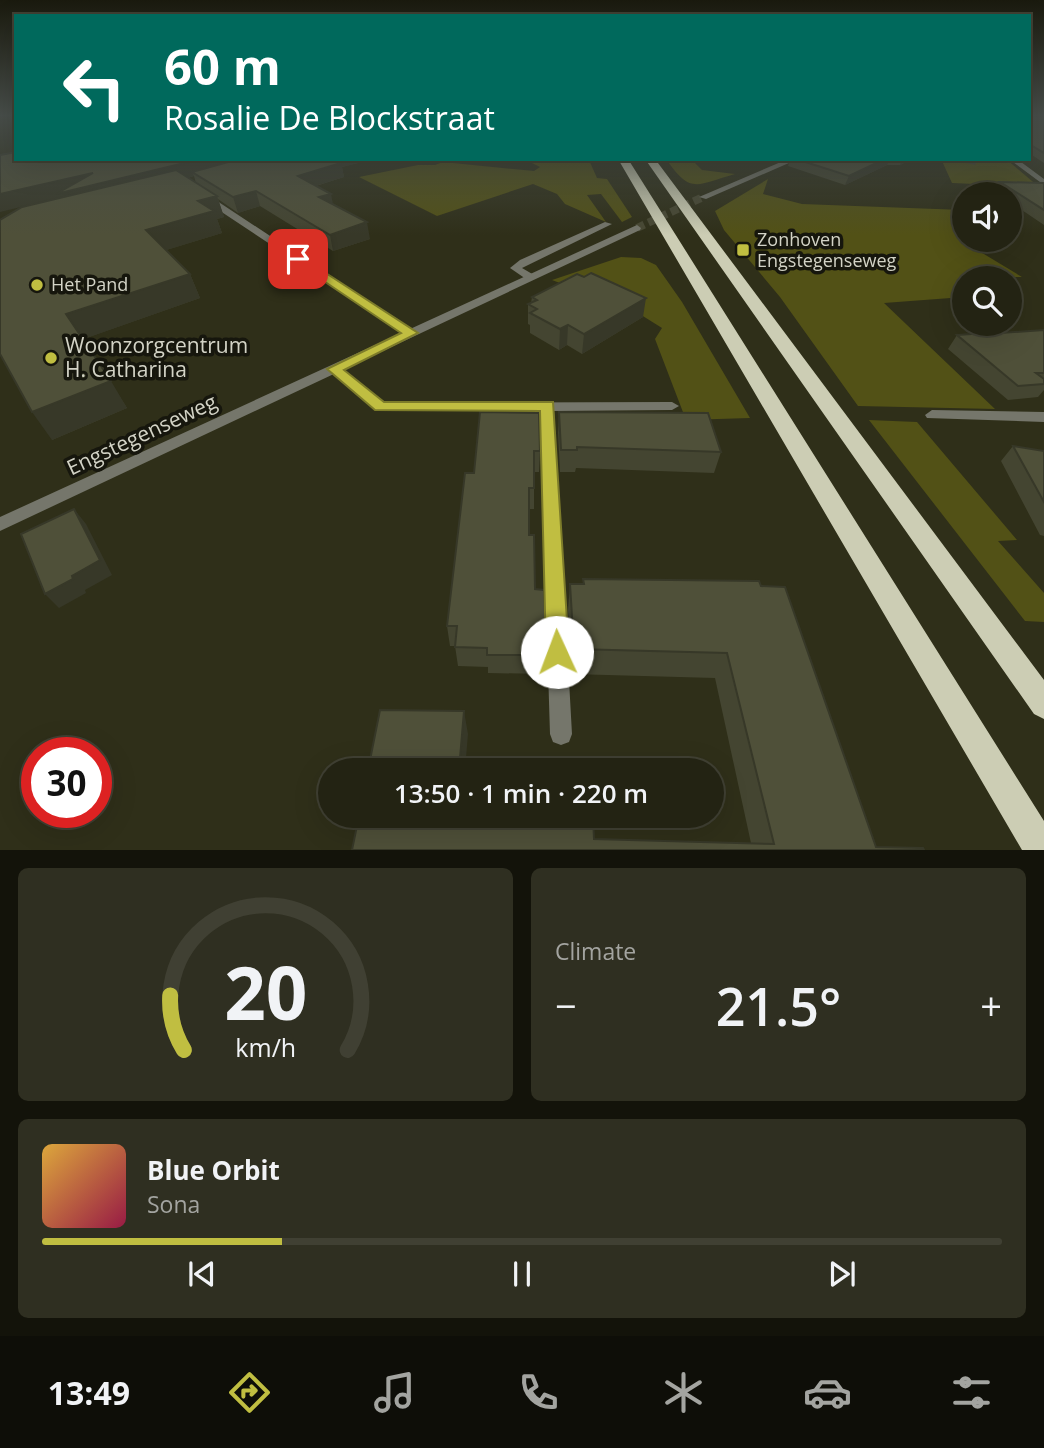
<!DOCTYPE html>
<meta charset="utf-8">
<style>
body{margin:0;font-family:"Open Sans",sans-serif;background:#2f2f21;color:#f1f3f6;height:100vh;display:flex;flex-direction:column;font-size:26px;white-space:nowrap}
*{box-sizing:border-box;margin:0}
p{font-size:23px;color:#a3a4a0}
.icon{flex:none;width:38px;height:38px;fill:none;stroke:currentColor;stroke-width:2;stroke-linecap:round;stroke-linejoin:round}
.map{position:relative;height:850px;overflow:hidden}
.sheet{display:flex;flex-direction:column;gap:18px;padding:18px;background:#13130a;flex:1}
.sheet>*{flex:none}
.top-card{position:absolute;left:14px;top:14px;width:1017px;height:147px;border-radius:0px;box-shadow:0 7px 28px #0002,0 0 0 2px #404033;background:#00695c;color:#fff;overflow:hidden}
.tools{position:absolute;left:952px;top:182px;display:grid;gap:14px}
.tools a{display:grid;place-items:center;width:70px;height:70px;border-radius:50%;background:#232313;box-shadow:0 7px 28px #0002,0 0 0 2px #404033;font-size:35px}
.speed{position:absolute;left:21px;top:737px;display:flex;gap:14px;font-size:35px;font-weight:700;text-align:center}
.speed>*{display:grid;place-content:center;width:91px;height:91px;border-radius:50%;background:#232313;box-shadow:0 7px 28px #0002,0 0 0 2px #404033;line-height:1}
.speed .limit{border:10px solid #d22;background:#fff;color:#111}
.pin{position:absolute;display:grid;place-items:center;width:60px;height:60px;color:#fff;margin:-30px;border-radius:14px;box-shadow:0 4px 10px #0006}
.me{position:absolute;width:77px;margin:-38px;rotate:358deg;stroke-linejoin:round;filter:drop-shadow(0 0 5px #0008)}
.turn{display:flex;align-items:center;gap:24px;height:147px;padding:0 35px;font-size:32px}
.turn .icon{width:91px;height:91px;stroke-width:2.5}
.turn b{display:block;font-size:49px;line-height:60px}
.big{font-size:52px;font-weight:600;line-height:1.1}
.sheet .tile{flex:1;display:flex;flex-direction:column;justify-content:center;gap:10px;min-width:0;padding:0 24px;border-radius:10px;background:#2f2f21}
.sheet .dial{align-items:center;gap:0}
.dial svg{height:182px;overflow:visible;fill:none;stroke:#404033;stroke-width:7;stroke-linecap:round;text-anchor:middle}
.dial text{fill:#f1f3f6;stroke:none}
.song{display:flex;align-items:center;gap:21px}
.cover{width:84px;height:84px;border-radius:10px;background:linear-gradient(135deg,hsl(40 70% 55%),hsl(340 70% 35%))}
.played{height:7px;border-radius:4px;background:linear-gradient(90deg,#c0be41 25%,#404033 25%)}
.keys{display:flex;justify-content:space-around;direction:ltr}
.heat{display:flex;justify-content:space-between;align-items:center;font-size:38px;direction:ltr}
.sheet .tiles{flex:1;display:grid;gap:18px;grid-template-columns:1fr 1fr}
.tile:last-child{grid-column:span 2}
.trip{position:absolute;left:318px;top:758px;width:406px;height:70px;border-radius:35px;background:#232313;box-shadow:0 7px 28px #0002,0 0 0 2px #404033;font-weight:600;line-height:70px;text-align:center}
.menu{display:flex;height:112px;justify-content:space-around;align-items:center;background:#0e0e08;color:#a3a4a0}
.menu .icon{width:49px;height:49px}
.menu .active{color:#c0be41}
.menu b{font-size:32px;color:#f1f3f6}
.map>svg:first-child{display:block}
.green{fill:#525116}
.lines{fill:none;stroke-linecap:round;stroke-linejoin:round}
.tertiary-tunnel{stroke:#484833;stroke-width:8;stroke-dasharray:8 4.5;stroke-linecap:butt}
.minor{fill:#75766b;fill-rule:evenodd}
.tertiary{fill:#75766b;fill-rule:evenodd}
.trunk{fill:#cccdb4;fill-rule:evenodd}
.wall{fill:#444531;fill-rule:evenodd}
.shaded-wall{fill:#373828}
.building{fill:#4f5039;stroke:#373828;stroke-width:2}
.route{fill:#c0be41;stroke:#7d7c2a;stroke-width:2}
.poi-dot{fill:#c0be41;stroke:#16160d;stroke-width:2.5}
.labels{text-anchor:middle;stroke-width:7;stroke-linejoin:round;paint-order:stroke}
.far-poi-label{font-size:18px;fill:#d3d3c6;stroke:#16160d;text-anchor:start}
.poi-label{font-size:21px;fill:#d3d3c6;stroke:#16160d;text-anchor:start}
.street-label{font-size:21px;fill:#d3d3c6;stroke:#16160d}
</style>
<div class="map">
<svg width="1044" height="850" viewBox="0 0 1044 850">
<rect width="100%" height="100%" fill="#2f2f19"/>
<path class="green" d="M 524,159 L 599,159 L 589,160 L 597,178 L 607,179 L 632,217 L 622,222 L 601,194 L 587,195 L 606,222 L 565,204 L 557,194 L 533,184 L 437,216 L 359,177 L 418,165 L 435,165 L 443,162 L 534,171 L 540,167 Z
M 666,159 L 691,159 L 702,170 L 735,174 C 696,185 691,195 666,159 Z
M 963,159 L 1006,159 L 1039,187 L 952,183 L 942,161 L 964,162 Z
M 768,179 L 763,194 L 802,204 L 963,210 L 964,240 L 1004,240 L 1011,245 L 969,245 L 1022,277 L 964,278 L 964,297 L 884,303 L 995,409 L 858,406 L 780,297 L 724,230 L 715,211 Z
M 621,257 L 641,258 L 656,265 L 682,302 L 750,418 L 686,420 L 655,339 L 662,328 L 638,313 L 552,280 Z
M 869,420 L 917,422 L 1017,540 L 998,541 L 1044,593 L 1044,622 L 1025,621 Z"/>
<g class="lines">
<path class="tertiary-tunnel" d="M 637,228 L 703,197"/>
<path class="minor" d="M 1009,159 L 1017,159 L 1044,179 L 1044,185 Z
M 202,195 L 208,195 L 417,333 L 411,336 L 407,335 L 202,199 Z
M 605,222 L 612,224 L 522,268 L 534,275 L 534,279 L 526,279 L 510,268 L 520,260 Z
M 334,365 L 338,366 L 384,403 L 672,402 L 679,406 L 672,410 L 554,411 L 572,734 L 569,742 L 561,745 L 553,742 L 550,734 L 540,411 L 381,411 L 376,410 L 330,372 L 328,369 Z
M 932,410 L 1044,412 L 1044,422 L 927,418 L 925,415 Z"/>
<path class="tertiary" d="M 788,159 L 798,159 L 706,199 L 699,197 Z
M 637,225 L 641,228 L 640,230 L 0,531 L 0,517 Z"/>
<path class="trunk" d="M 618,159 L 628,159 L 1044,821 L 1044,850 L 1022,850 Z
M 645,159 L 655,159 L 1044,680 L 1044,719 L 1034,714 Z"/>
</g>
<path class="wall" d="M 1029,116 L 1044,116 L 1044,163 L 1029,153 Z
M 16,152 L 358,163 L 342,167 L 344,177 L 316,186 L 334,205 L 370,239 L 333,251 L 260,206 L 238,213 L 218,199 L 224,217 L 217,219 L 222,233 L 166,250 L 190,274 L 200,298 L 83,339 L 127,408 L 52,440 L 58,198 ZM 194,176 L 196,183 L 188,178 Z
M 790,159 L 912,159 L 900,165 L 887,165 L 845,185 L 788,166 Z
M 950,159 L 978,159 L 975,165 Z
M 1000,182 L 1044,183 L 1044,225 L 1010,202 L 1010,194 L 997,194 L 994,192 Z
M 532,297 L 643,317 L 582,354 L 567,345 L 559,350 L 530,333 L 530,325 L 528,324 L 528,304 L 531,303 Z
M 1044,330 L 1044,390 L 1038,397 L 1008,400 L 948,349 L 957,335 Z
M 480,412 L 540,451 L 539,472 L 534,472 L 534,509 L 529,509 L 529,535 L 535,589 L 547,655 L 546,674 L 488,673 L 488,667 L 458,666 L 455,646 L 450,646 L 447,626 L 474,473 Z
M 559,412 L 721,452 L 714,473 L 576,468 L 575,472 L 560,472 L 558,433 Z
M 1013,446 L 1044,451 L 1044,536 L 1040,535 L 1001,461 Z
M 583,579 L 759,581 L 876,847 L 352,850 L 594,839 L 751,843 L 715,678 L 571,674 L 568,610 L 570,584 L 583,584 Z"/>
<path class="shaded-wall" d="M 201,159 L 260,159 L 192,172 L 194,176 L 65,210 L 58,198 L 0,212 L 0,194 L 93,173 Z
M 324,159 L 357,159 L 358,163 L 342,167 L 344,177 L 302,190 L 298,176 Z
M 885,159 L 890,159 L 887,165 L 845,185 L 849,176 Z
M 902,159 L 912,159 L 900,165 Z
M 256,191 L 260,206 L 238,213 L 233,197 Z
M 331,194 L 334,209 L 319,197 Z
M 217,196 L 224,217 L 217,219 L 222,233 L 157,253 L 146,230 L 198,201 Z
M 367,222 L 370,239 L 333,251 L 330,235 Z
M 190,274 L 200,298 L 81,340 L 66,314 Z
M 646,298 L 643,317 L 582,354 L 584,334 Z
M 568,325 L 567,345 L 559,350 L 560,329 Z
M 111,381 L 127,408 L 52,440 L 32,412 Z
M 74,509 L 86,524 L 112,575 L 85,590 L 86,593 L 59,608 L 45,594 L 72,576 Z
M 464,711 L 468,734 L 465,770 L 459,770 Z"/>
<path class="building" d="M 1029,116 L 1044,116 L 1044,153 L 1029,144 Z
M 16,152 L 16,159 L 201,159 L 56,194 L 93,173 L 0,194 L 0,155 Z
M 239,159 L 333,159 L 341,163 L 298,176 L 331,194 L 319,197 L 367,222 L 330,235 L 256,191 L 233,197 L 192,172 Z
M 796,159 L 885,159 L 849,176 Z
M 176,170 L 217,196 L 198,201 L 214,211 L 146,230 L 190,274 L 66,314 L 111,381 L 32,412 L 0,354 L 0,220 L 22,207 Z
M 1000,182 L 1044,183 L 1044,210 Z
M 591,273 L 646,298 L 584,334 L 568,325 L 560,329 L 530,313 L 537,309 L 528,304 L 537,300 L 532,297 L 577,274 L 584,277 Z
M 977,327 L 985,334 L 1044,330 L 1044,373 L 1036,373 L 1044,379 L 1044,384 L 1018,386 L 957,335 L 971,334 Z
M 480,412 L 539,413 L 540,451 L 534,451 L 534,488 L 529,488 L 529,535 L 534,535 L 535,589 L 544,590 L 547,655 L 487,655 L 487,648 L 455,647 L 457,626 L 447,626 L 465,473 L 474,473 Z
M 559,412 L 708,413 L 721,452 L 577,447 L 577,450 L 561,450 Z
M 1013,446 L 1044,451 L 1044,502 Z
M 74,509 L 100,560 L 72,576 L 73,579 L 45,594 L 21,534 Z
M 583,579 L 759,581 L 761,586 L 785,587 L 876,847 L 923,848 L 924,850 L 352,850 L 359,816 L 593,816 L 594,839 L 774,844 L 727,653 L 574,649 L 570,584 L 584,584 Z
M 380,710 L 464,711 L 459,770 L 368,770 Z"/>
<linearGradient id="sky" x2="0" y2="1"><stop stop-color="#1a1a0e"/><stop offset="0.49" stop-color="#474d49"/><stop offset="1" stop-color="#474d49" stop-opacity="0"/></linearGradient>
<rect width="1044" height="235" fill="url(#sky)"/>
<path class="route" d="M 298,255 L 418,333 L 344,370 L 384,402 L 553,402 L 569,652 L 565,659 L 557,663 L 549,659 L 546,652 L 540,411 L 375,410 L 327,369 L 401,333 L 294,261 L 294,256 Z"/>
<g class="poi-dot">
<rect x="736" y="243" width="14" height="14" rx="3.5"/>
<circle cx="37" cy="285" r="7"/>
<circle cx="51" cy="358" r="7"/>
</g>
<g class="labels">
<g class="far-poi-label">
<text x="757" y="246">Zonhoven<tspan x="757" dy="21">Engstegenseweg</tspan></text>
<text x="51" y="291">Het Pand</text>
</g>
<g class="poi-label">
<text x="65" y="353">Woonzorgcentrum<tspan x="65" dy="24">H. Catharina</tspan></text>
</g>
<g class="street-label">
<text transform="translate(142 435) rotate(-25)" y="7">Engstegenseweg</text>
</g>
</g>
</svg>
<div class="tools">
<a><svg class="icon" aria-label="sound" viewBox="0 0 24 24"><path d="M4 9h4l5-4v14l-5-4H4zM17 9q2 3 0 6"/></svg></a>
<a><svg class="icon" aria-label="search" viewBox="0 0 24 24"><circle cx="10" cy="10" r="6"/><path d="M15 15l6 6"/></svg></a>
</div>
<div class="speed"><div class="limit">30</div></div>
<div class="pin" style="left:298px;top:259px;background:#d93025"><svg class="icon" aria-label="arrive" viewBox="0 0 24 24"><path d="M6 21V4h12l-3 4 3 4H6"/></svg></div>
<svg class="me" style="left:557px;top:652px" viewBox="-20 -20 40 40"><circle r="19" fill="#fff"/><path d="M0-13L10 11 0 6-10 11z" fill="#c0be41"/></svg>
<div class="trip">13:50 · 1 min · 220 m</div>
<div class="top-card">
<div class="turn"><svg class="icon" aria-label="left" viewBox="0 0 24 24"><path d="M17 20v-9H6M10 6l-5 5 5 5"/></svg><div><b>60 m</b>Rosalie De Blockstraat</div></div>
</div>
</div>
<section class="sheet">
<div class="tiles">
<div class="tile dial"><svg viewBox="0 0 100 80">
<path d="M14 69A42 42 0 1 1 86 69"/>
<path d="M14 69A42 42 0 0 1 8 45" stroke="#c0be41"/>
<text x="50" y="56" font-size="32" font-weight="700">20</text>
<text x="50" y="72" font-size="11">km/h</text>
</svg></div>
<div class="tile"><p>Climate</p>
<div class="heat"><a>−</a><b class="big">21.5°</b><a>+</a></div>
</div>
<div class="tile">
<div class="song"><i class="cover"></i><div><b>Blue Orbit</b><p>Sona</p></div></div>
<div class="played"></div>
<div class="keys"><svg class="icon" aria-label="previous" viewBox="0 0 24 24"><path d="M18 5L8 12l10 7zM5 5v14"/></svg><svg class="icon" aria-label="pause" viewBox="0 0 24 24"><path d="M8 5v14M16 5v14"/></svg><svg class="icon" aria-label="next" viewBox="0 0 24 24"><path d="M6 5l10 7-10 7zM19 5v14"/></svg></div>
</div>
</div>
</section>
<nav class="menu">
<b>13:49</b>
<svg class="icon active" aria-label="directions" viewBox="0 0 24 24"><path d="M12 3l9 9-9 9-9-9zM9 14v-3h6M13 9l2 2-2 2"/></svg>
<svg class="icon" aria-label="music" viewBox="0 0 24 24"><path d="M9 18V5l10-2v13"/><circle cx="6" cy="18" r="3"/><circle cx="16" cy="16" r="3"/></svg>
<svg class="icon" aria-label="phone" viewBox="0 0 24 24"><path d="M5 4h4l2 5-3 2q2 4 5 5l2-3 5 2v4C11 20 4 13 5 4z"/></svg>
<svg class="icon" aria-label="climate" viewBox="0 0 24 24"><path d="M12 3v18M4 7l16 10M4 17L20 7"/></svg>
<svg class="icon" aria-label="car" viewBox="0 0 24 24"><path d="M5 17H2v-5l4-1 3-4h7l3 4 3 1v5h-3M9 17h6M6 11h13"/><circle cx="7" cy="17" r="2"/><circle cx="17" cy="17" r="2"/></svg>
<svg class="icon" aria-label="filters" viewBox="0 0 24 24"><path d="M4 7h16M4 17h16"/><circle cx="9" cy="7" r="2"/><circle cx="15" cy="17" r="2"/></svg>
</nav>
